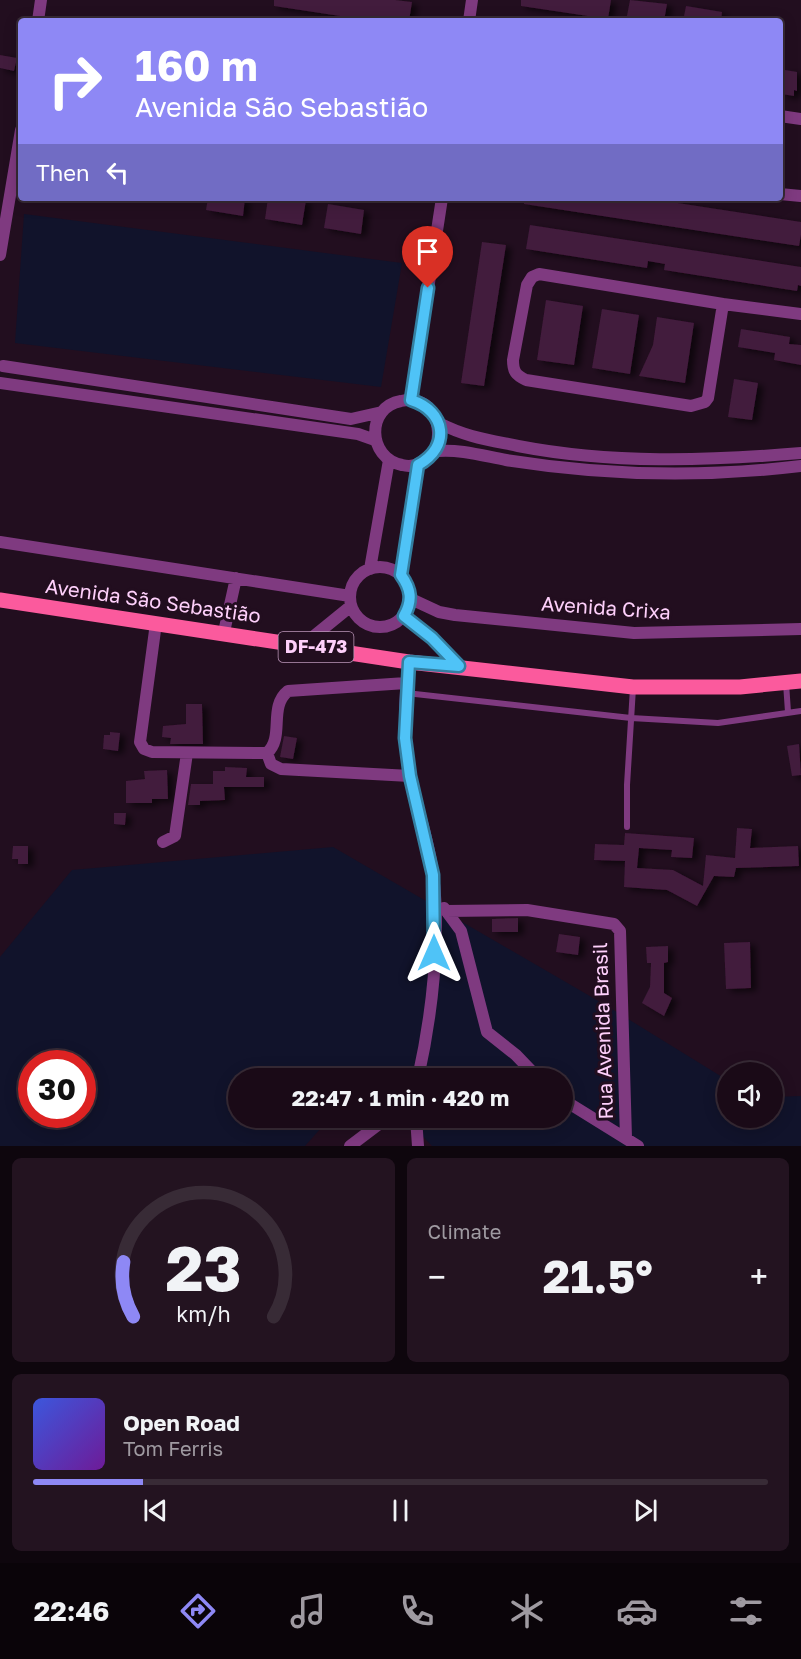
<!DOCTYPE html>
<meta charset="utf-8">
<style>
body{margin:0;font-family:"Golos Text",sans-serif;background:#231320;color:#f1f3f6;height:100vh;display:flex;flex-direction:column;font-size:22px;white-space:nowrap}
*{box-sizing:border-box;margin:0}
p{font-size:20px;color:#9f9aa1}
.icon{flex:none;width:33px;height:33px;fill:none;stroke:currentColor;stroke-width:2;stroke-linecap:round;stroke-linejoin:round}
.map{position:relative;height:1146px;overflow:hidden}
.panel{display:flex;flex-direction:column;gap:12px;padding:12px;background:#0e060d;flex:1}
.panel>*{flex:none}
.hud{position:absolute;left:18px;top:18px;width:765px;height:183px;border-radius:6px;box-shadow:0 3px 15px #0003,0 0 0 2px #382b36;background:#8e88f5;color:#fff;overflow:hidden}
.buttons{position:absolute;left:717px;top:1062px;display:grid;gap:12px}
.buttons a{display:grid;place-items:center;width:66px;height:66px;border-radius:50%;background:#1a0a17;box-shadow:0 3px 15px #0003,0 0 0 2px #382b36;font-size:30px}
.speed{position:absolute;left:18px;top:1050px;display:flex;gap:12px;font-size:30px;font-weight:700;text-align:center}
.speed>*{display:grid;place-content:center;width:78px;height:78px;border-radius:50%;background:#1a0a17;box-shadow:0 3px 15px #0003,0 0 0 2px #382b36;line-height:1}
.speed .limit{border:9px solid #d22;background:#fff;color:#111}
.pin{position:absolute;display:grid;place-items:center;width:51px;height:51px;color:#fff;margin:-62px -26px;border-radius:50% 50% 50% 0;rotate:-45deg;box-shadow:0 0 6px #0007}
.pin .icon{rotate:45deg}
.me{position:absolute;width:66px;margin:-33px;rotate:0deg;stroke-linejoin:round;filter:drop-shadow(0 0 4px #0008)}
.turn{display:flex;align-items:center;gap:21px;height:126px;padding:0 18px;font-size:27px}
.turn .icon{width:78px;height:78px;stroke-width:2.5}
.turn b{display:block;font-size:42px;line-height:51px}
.then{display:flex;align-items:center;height:57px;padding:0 18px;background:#0003;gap:12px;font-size:22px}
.big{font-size:45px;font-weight:700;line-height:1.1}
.panel .widget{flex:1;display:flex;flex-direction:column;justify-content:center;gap:9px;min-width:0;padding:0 21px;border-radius:9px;background:#231320}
.panel .dial{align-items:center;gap:0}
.dial svg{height:156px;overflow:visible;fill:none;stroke:#382b36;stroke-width:7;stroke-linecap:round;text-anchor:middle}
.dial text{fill:#f1f3f6;stroke:none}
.song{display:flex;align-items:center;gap:18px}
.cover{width:72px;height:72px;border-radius:9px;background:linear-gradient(135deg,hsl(230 70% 55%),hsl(280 70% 35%))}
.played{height:6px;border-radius:3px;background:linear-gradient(90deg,#8e88f5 15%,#382b36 15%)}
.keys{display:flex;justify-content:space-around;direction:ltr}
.heat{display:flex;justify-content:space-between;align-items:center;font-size:33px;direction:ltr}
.panel .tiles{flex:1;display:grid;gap:12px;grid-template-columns:1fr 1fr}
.widget:last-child{grid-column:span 2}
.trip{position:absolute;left:228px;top:1068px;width:345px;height:60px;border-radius:30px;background:#1a0a17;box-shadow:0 3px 15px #0003,0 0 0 2px #382b36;font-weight:700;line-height:60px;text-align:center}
.dock{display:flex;height:96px;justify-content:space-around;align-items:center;background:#0a0409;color:#9f9aa1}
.dock .icon{width:42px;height:42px}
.dock .selected{color:#8e88f5}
.dock b{font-size:27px;color:#f1f3f6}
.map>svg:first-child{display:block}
.green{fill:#11132b;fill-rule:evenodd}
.building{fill:#421b3c;filter:url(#shadow)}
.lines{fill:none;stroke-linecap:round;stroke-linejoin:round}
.lane{stroke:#7f3a80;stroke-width:6}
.street{stroke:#7f3a80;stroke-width:12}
.primary{stroke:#fb5a9d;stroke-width:15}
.route-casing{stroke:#337fa1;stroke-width:15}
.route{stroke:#4fc3f7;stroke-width:10}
.labels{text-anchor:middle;stroke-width:6;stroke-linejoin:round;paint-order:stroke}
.shield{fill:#220e1f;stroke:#bc96b9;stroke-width:1.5}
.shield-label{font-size:18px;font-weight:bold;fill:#fed0fb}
.street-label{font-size:20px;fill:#fed0fb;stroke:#220e1f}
</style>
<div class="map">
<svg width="801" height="1146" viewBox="0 0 801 1146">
<defs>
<filter id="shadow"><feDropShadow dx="5.5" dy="3" stdDeviation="3" flood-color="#0009"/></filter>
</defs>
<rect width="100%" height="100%" fill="#220e1f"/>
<path class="green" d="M 24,214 L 402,263 L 381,387 L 15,343 Z
M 333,847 L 607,1006 L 727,1080 L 728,1118 L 772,1118 L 773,1097 L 801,1096 L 801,1146 L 432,1146 L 405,1118 L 562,1118 L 562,1078 L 238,1078 L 238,1118 L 330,1118 L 305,1146 L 0,1146 L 0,957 L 72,870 ZM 32,1064 L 82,1064 L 82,1114 L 32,1114 Z"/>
<path class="building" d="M 274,0 L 395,0 L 412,2 L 409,21 L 373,21 L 274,6 Z
M 521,0 L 611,0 L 608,19 L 521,6 Z
M 630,0 L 667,4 L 664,21 L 626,21 Z
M 686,6 L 722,12 L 721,21 L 683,21 Z
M 0,55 L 17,58 L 14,71 L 0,68 Z
M 785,70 L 797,72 L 797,91 L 794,90 L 794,96 L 781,94 Z
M 208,198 L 245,198 L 243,216 L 206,210 Z
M 268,198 L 306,200 L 302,225 L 265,219 Z
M 524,198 L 645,198 L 801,222 L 801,235 L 799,246 L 524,204 Z
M 328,204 L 364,210 L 361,234 L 324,228 Z
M 530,225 L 801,267 L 801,286 L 798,285 L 797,291 L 664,270 L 665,264 L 648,261 L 647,268 L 526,249 Z
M 482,242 L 506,245 L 484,386 L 461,383 Z
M 546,300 L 583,306 L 574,365 L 537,360 Z
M 602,309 L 639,315 L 630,374 L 592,368 Z
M 657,317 L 694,323 L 685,383 L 639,376 L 653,345 Z
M 741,329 L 790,337 L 789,344 L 801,345 L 801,365 L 774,360 L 775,353 L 738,347 Z
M 734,379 L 758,383 L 752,420 L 728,417 Z
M 186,704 L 202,704 L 203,744 L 170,744 L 171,738 L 162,737 L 163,726 L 186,724 Z
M 110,732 L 120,733 L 118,751 L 103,749 L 104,735 L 110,735 Z
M 284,736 L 297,738 L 293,759 L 280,757 Z
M 799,744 L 801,775 L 792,776 L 787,746 Z
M 225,767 L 247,768 L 246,777 L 264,777 L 264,787 L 224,787 L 225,800 L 200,801 L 200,805 L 188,805 L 191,784 L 213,784 L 213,771 L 225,771 Z
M 167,770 L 168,799 L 152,799 L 152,803 L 126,803 L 126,781 L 145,779 L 144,771 Z
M 114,813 L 126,813 L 125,825 L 114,824 Z
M 737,828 L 752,829 L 750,848 L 798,846 L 799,866 L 736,868 L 734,877 L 714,876 L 697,906 L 667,890 L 624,887 L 625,861 L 594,860 L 595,844 L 624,845 L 625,833 L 694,838 L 692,858 L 671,857 L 672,850 L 639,848 L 637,868 L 673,870 L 703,886 L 706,855 L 735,858 Z
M 13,846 L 28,846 L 28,864 L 18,864 L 18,859 L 12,859 Z
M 518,918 L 518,932 L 492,932 L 492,919 Z
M 559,934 L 580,937 L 578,955 L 556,952 Z
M 750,942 L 751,988 L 726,989 L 724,943 Z
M 668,946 L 668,962 L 664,963 L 664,993 L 672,998 L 664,1016 L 642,1003 L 650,987 L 651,963 L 647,963 L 646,947 Z"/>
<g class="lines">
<path class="lane" d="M 786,683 L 788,712
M 406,693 L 631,718 L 718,723 L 801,711
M 627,827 L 627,785 L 633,688"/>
<path class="street" d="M 38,21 L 41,0
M 469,21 L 472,0
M 780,116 L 801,119
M 780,194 L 801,196
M 0,255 L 21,130
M 539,274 L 723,304 L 708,398 L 705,402 L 691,406 L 526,380 C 516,375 513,372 513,360 L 527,285 L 532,277 Z
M 723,304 L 801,314
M 3,366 L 351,419 L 382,412
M 0,383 L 358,434 L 375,440
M 411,400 L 442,198
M 439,423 C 466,437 489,440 518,446 C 611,464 707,461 801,453
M 435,451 C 444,427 433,394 401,401 C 366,407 367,458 402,465 C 422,470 427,453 438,451 C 459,449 484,456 506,460 C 606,476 700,478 801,466
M 0,542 L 350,596
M350 597a30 30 0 1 1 60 0a30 30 0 1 1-60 0Z
M 370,569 L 389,460
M 401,575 L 418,465
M 411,599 L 439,612 L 455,615 L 634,633 L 801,629
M 404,616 L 432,638 L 459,666
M 156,623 L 140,742 L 144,749 L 152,752 L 267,753 C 285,737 268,707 288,691 L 406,683
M 224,632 L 236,578
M 303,645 L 351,606
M 409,662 C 404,700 403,739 410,776 C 417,809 429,840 433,874 C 441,939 432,1015 418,1078
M 267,753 L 271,764 L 281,769 L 410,776
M 163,842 L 175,836 L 187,753
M 444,908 L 461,931 L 487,1032 L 516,1055 L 538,1078
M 446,911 L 527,910 L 614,924 L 620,931 L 626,1138
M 562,1099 L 638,1146
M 416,1118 L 418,1146
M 350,1146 L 387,1118"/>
<path class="primary" d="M 0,600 L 409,662 L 633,687 L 740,687 L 801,681"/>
</g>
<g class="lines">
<g class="route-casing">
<path id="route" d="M 428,288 L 411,400 C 446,411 451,447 418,465 L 401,575 C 411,589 413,600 404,616 L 432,638 L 459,666 L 409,662 L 405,738 L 410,776 L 433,875 L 434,953"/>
</g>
<use href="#route" class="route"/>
</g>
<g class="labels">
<rect class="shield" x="278.5" y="632" width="75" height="30" rx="4.5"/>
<g class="shield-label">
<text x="316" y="653">DF-473</text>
</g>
<g class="street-label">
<text transform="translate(153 601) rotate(8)" y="7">Avenida São Sebastião</text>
<text transform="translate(606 608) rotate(4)" y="7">Avenida Crixa</text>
<text transform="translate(603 1031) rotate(-92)" y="7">Rua Avenida Brasil</text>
</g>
</g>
</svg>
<div class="buttons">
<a><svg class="icon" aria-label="sound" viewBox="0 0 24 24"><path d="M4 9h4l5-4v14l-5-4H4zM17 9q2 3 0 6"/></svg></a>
</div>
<div class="speed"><div class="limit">30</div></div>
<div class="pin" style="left:428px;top:288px;background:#d93025"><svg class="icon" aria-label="arrive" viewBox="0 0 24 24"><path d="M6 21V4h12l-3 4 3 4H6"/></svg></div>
<svg class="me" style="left:434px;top:953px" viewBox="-20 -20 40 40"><path d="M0-17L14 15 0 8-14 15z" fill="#4fc3f7" stroke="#fff" stroke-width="4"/></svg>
<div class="trip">22:47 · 1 min · 420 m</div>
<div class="hud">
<div class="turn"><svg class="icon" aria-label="right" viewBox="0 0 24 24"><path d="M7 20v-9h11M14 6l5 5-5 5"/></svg><div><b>160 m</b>Avenida São Sebastião</div></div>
<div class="then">Then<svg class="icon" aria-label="left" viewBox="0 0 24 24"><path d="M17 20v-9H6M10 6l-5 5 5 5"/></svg></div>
</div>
</div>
<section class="panel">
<div class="tiles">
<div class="widget dial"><svg viewBox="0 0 100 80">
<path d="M14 69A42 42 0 1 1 86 69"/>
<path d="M14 69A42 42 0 0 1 9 41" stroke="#8e88f5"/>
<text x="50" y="56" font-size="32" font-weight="700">23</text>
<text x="50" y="72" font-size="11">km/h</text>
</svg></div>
<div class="widget"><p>Climate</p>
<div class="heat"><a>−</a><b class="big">21.5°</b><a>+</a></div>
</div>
<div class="widget">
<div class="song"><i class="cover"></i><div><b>Open Road</b><p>Tom Ferris</p></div></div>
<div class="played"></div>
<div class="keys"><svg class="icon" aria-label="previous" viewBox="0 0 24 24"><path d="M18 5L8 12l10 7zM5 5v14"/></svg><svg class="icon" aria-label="pause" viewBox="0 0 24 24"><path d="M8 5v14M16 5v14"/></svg><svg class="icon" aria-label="next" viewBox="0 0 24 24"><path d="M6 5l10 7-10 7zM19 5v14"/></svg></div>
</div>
</div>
</section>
<nav class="dock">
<b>22:46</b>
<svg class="icon selected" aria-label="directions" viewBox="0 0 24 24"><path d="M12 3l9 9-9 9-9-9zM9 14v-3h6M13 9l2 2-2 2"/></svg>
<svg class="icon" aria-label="music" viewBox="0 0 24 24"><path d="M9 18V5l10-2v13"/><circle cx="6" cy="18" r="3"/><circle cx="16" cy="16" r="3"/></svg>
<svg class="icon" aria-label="phone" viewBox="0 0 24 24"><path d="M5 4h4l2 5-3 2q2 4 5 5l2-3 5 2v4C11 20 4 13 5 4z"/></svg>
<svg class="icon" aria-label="climate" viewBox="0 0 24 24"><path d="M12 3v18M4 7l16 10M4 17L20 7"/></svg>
<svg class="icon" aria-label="car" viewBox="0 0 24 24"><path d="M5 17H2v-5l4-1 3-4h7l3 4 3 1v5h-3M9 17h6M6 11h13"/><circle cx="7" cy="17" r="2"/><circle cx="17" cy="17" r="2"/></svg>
<svg class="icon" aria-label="filters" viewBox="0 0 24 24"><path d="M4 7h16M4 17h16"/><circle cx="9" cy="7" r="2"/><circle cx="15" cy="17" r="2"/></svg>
</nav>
